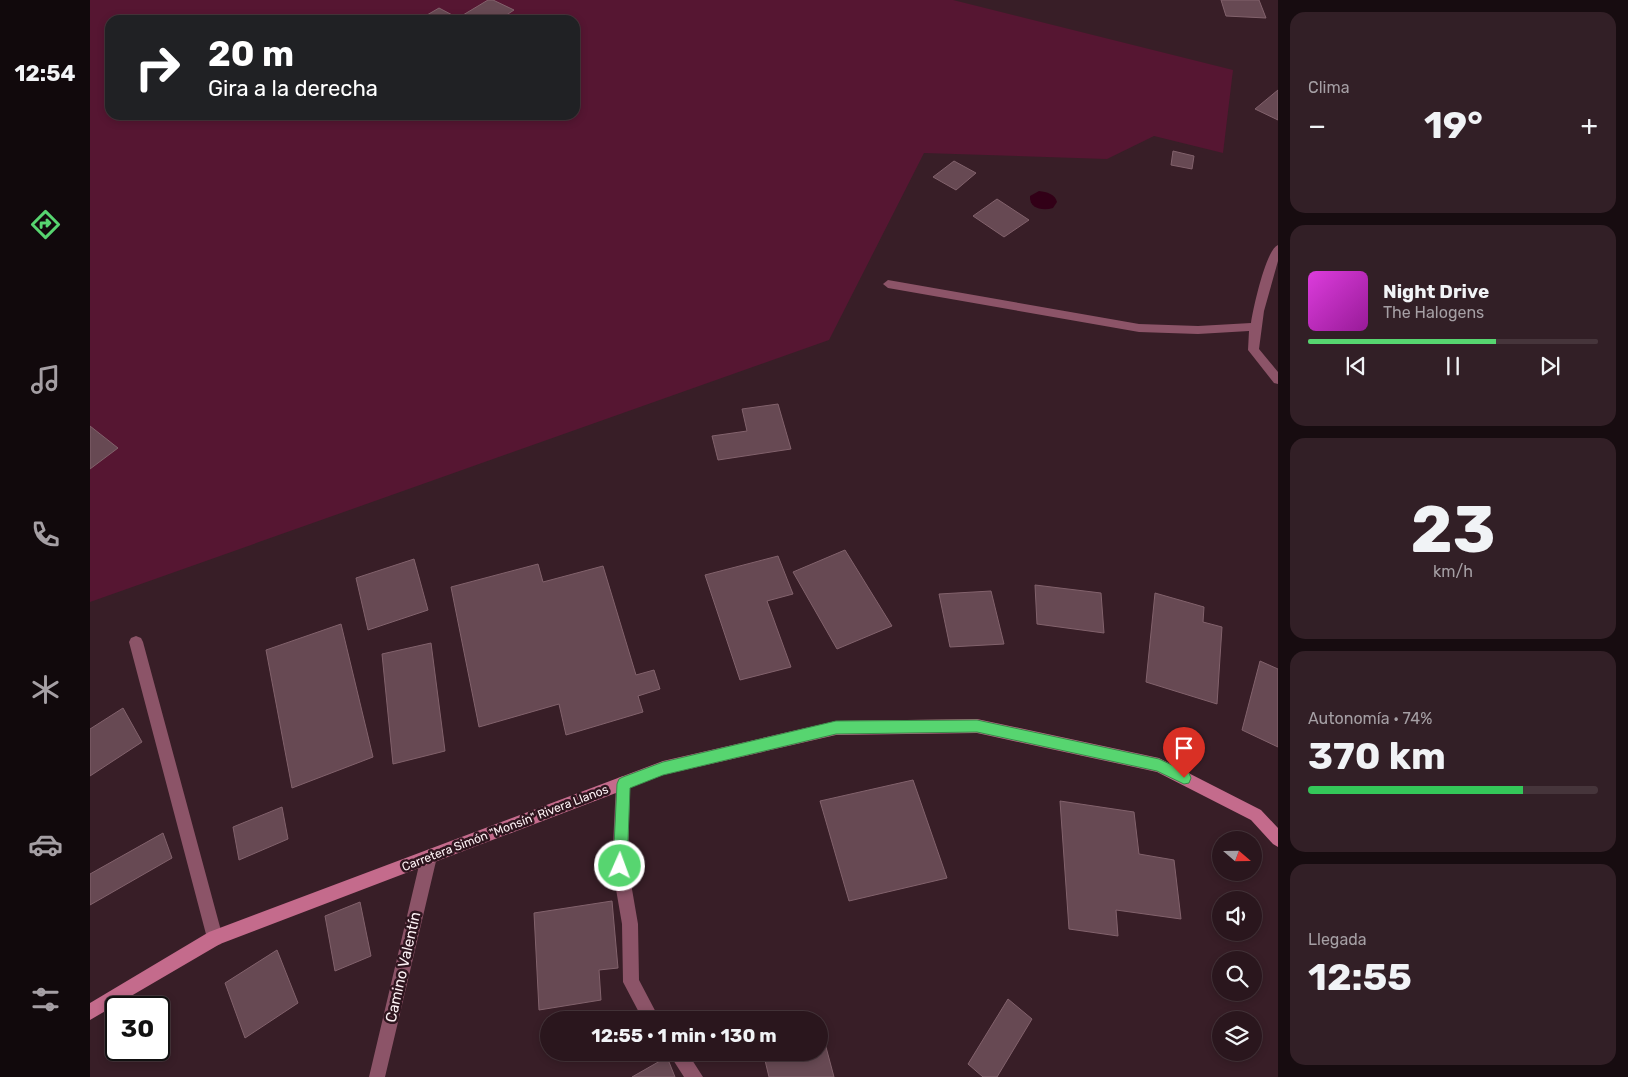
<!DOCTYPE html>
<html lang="es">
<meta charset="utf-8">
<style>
body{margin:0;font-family:Rubik,sans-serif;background:#321f26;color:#f1f3f6;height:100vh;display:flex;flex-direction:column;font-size:19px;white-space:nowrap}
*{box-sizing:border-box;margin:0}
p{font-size:16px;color:#a59fa4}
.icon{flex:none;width:28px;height:28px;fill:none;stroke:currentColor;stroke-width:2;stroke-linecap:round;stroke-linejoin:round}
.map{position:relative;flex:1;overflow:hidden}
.panel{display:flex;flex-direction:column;gap:12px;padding:12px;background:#170c10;width:350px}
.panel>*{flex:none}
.hud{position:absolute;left:15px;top:15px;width:475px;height:105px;border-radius:15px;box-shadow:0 2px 8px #0003,0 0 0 1px #46353b;background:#202124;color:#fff;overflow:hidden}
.needle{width:32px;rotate:110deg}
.controls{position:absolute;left:1122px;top:831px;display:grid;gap:10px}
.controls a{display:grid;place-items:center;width:50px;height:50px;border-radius:50%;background:#2a161d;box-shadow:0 2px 8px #0003,0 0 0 1px #46353b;font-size:25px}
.speed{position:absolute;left:15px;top:996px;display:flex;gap:10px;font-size:25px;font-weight:700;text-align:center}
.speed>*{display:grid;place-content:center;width:65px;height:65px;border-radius:50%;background:#2a161d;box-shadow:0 2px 8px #0003,0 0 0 1px #46353b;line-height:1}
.speed .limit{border:2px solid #111;border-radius:8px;background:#fff;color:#111}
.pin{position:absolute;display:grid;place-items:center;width:42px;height:42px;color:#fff;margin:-51px -21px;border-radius:50% 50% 50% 0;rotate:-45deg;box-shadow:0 0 5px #0007}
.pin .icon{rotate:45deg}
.me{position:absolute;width:55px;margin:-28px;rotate:2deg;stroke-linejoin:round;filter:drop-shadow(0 0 4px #0008)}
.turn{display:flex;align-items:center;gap:18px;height:105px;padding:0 20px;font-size:22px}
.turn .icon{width:65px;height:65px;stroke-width:2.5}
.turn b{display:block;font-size:35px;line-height:42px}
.big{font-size:38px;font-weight:700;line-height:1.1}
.panel .card{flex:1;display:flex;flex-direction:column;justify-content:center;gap:8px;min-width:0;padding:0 18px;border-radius:15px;background:#321f26}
.panel .dial{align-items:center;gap:0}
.dial b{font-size:65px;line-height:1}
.song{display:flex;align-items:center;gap:15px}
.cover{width:60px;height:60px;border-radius:8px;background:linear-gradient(135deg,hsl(300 70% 55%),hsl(300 70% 35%))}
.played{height:5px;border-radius:2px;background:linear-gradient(90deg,#57d570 65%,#46353b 65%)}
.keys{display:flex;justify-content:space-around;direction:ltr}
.heat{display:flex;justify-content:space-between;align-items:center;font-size:28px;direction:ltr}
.charge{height:8px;border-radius:4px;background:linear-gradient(90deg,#34c759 74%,#46353b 0)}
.trip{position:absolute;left:450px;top:1011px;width:288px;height:50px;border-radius:25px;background:#2a161d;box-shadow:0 2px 8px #0003,0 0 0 1px #46353b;font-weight:700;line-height:50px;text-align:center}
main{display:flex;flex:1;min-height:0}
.dock{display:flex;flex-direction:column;width:90px;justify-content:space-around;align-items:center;background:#11090c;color:#a59fa4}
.dock .icon{width:35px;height:35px}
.dock .active{color:#57d570}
.dock b{font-size:22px;color:#f1f3f6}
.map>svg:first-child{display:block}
.green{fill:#561632;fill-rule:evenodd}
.water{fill:#320017}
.building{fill:#674953;stroke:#82626c}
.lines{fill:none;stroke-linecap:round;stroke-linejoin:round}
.street{fill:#8c5468;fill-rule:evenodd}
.secondary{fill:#c46b8c;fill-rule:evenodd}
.route{fill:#57d570;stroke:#398a49}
.labels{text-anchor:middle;stroke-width:5;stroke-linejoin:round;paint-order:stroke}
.street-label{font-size:12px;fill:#fdf2f5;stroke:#2e151e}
.near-street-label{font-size:15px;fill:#fdf2f5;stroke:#2e151e}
</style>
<main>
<nav class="dock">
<b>12:54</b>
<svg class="icon active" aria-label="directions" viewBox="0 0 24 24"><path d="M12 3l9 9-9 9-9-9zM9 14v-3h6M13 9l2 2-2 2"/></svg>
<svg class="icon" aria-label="music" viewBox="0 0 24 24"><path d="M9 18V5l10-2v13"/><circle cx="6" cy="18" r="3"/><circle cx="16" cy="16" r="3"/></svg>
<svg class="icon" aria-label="phone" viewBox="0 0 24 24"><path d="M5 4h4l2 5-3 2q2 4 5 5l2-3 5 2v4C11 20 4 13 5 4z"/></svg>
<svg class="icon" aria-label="climate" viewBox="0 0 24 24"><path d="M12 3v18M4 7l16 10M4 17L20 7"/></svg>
<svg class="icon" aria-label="car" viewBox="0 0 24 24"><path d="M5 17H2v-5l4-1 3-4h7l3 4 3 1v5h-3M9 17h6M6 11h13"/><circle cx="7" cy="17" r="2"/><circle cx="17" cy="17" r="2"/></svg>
<svg class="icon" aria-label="filters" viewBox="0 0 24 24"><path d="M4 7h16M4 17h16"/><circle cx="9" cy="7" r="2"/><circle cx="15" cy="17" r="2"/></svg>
</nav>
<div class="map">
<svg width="1188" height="1077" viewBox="0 0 1188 1077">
<rect width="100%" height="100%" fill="#381e27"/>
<path class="green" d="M 0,0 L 863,0 L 1143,70 L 1133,153 L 1064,136 L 1017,159 L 834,153 L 739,340 L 0,602 ZM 20,20 L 485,20 L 485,115 L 20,115 Z"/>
<path class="water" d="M 949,191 C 957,192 965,194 967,202 L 963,208 C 953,211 939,209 940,196 Z"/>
<path class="building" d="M 398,0 L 403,0 L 424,10 L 409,20 L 346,20 L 337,15 L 349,8 L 368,18 Z
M 1131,0 L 1169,0 L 1176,18 L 1136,16 Z
M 1188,90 L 1188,120 L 1165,109 Z
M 1083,151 L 1104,156 L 1102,169 L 1081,165 Z
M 864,161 L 886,173 L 866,190 L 843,177 Z
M 907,199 L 939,220 L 914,237 L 883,216 Z
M 688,404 L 701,449 L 628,460 L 622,436 L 657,431 L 652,409 Z
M 0,426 L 28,448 L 0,469 Z
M 755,550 L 802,626 L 747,649 L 703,572 Z
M 688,556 L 703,594 L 677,601 L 701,667 L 650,680 L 615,575 Z
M 324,559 L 338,610 L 278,630 L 266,578 Z
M 448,564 L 453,582 L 513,566 L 546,675 L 564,670 L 570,689 L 548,696 L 553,712 L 476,735 L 469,704 L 389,727 L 361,587 Z
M 945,585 L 1011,593 L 1014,633 L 947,624 Z
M 901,591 L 914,644 L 860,647 L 849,594 Z
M 1065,593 L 1114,607 L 1113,622 L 1132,627 L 1127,704 L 1056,682 Z
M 251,624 L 283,757 L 202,788 L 176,650 Z
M 341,643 L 355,751 L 303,764 L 292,654 Z
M 1170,661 L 1188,669 L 1188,747 L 1152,730 Z
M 33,708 L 52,742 L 0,776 L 0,729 Z
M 823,780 L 857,878 L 759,901 L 730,801 Z
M 970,801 L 1044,812 L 1049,854 L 1084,860 L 1091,919 L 1026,910 L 1028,936 L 979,929 Z
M 192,807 L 198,839 L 149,860 L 143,827 Z
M 73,833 L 82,858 L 0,905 L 0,874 Z
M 522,901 L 528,968 L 509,970 L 511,1000 L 449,1010 L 444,913 Z
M 270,902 L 281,956 L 245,971 L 235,916 Z
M 187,950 L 208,1003 L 155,1038 L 135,983 Z
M 918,999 L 942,1019 L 907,1077 L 893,1077 L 878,1064 Z
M 729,1021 L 744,1077 L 679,1077 L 673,1052 L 729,1052 Z
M 577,1057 L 585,1077 L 542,1077 Z"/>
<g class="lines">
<path class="street" d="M 1188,245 L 1188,261 L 1174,311 L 1169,349 L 1188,372 L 1188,384 L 1184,383 L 1158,350 L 1159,331 L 1108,334 L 1049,332 L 798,288 L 793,284 L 798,280 L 1049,324 L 1108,326 L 1161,323 C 1163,309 1176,249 1188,245 Z
M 46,636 L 51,638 L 53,642 L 133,938 L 131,944 L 125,946 L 119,944 L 117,938 L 39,642 L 41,638 Z
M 533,776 L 538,778 L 540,783 L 538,866 L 548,924 L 549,980 L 570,1020 L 553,1020 L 533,982 L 532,924 L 522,866 L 526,783 L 528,778 Z
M 339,849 L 344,852 L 347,857 L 295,1077 L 279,1077 L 331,857 L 334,852 Z
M 578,1052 L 597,1052 L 613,1077 L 594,1077 Z"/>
<path class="secondary" d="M 887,719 L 1069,758 L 1171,810 L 1188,828 L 1188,847 L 1183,844 L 1161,820 L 1067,772 L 887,733 L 746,735 L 573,775 L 130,944 L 0,1020 L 0,1003 L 119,932 L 573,761 L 746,721 Z"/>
</g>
<path class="route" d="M 887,720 L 1069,759 L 1099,773 L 1101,778 L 1099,783 L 1094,784 L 1067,771 L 887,732 L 746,734 L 573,775 L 540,788 L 537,866 L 535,871 L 530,873 L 525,871 L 523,866 L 527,784 L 529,779 L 533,777 L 573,762 L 746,721 Z"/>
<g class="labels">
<g class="street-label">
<text transform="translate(415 828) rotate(-21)" y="4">Carretera Simón "Monsín" Rivera Llanos</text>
</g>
<g class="near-street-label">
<text transform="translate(313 967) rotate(-77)" y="5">Camino Valentín</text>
</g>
</g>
</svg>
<div class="controls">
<a><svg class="needle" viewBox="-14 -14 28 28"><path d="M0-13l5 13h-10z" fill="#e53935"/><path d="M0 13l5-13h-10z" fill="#a59fa4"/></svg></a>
<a><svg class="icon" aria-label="sound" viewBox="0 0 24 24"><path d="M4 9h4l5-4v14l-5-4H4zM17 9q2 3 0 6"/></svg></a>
<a><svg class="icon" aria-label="search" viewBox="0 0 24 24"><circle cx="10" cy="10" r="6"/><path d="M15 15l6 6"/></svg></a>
<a><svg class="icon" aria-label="layers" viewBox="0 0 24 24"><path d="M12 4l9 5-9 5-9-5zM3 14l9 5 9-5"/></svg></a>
</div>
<div class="speed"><div class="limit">30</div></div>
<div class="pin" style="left:1094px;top:778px;background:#d93025"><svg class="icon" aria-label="arrive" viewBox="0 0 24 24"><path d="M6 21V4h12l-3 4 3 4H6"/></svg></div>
<svg class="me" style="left:530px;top:866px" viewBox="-20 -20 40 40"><circle r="17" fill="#57d570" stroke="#fff" stroke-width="3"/><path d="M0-11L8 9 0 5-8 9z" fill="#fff"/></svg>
<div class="trip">12:55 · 1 min · 130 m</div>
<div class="hud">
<div class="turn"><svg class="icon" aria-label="right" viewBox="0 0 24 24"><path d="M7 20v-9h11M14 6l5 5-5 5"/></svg><div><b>20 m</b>Gira a la derecha</div></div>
</div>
</div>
<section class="panel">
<div class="card"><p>Clima</p>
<div class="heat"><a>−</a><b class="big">19°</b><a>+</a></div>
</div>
<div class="card">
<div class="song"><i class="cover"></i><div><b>Night Drive</b><p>The Halogens</p></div></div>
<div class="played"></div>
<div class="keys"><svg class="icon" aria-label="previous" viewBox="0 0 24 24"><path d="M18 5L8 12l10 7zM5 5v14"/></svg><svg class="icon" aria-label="pause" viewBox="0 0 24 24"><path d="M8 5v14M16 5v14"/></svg><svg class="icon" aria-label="next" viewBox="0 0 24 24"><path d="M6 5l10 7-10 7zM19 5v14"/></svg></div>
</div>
<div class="card dial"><b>23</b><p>km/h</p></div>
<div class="card"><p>Autonomía · 74%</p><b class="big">370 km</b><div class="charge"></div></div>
<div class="card"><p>Llegada</p><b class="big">12:55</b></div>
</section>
</main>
